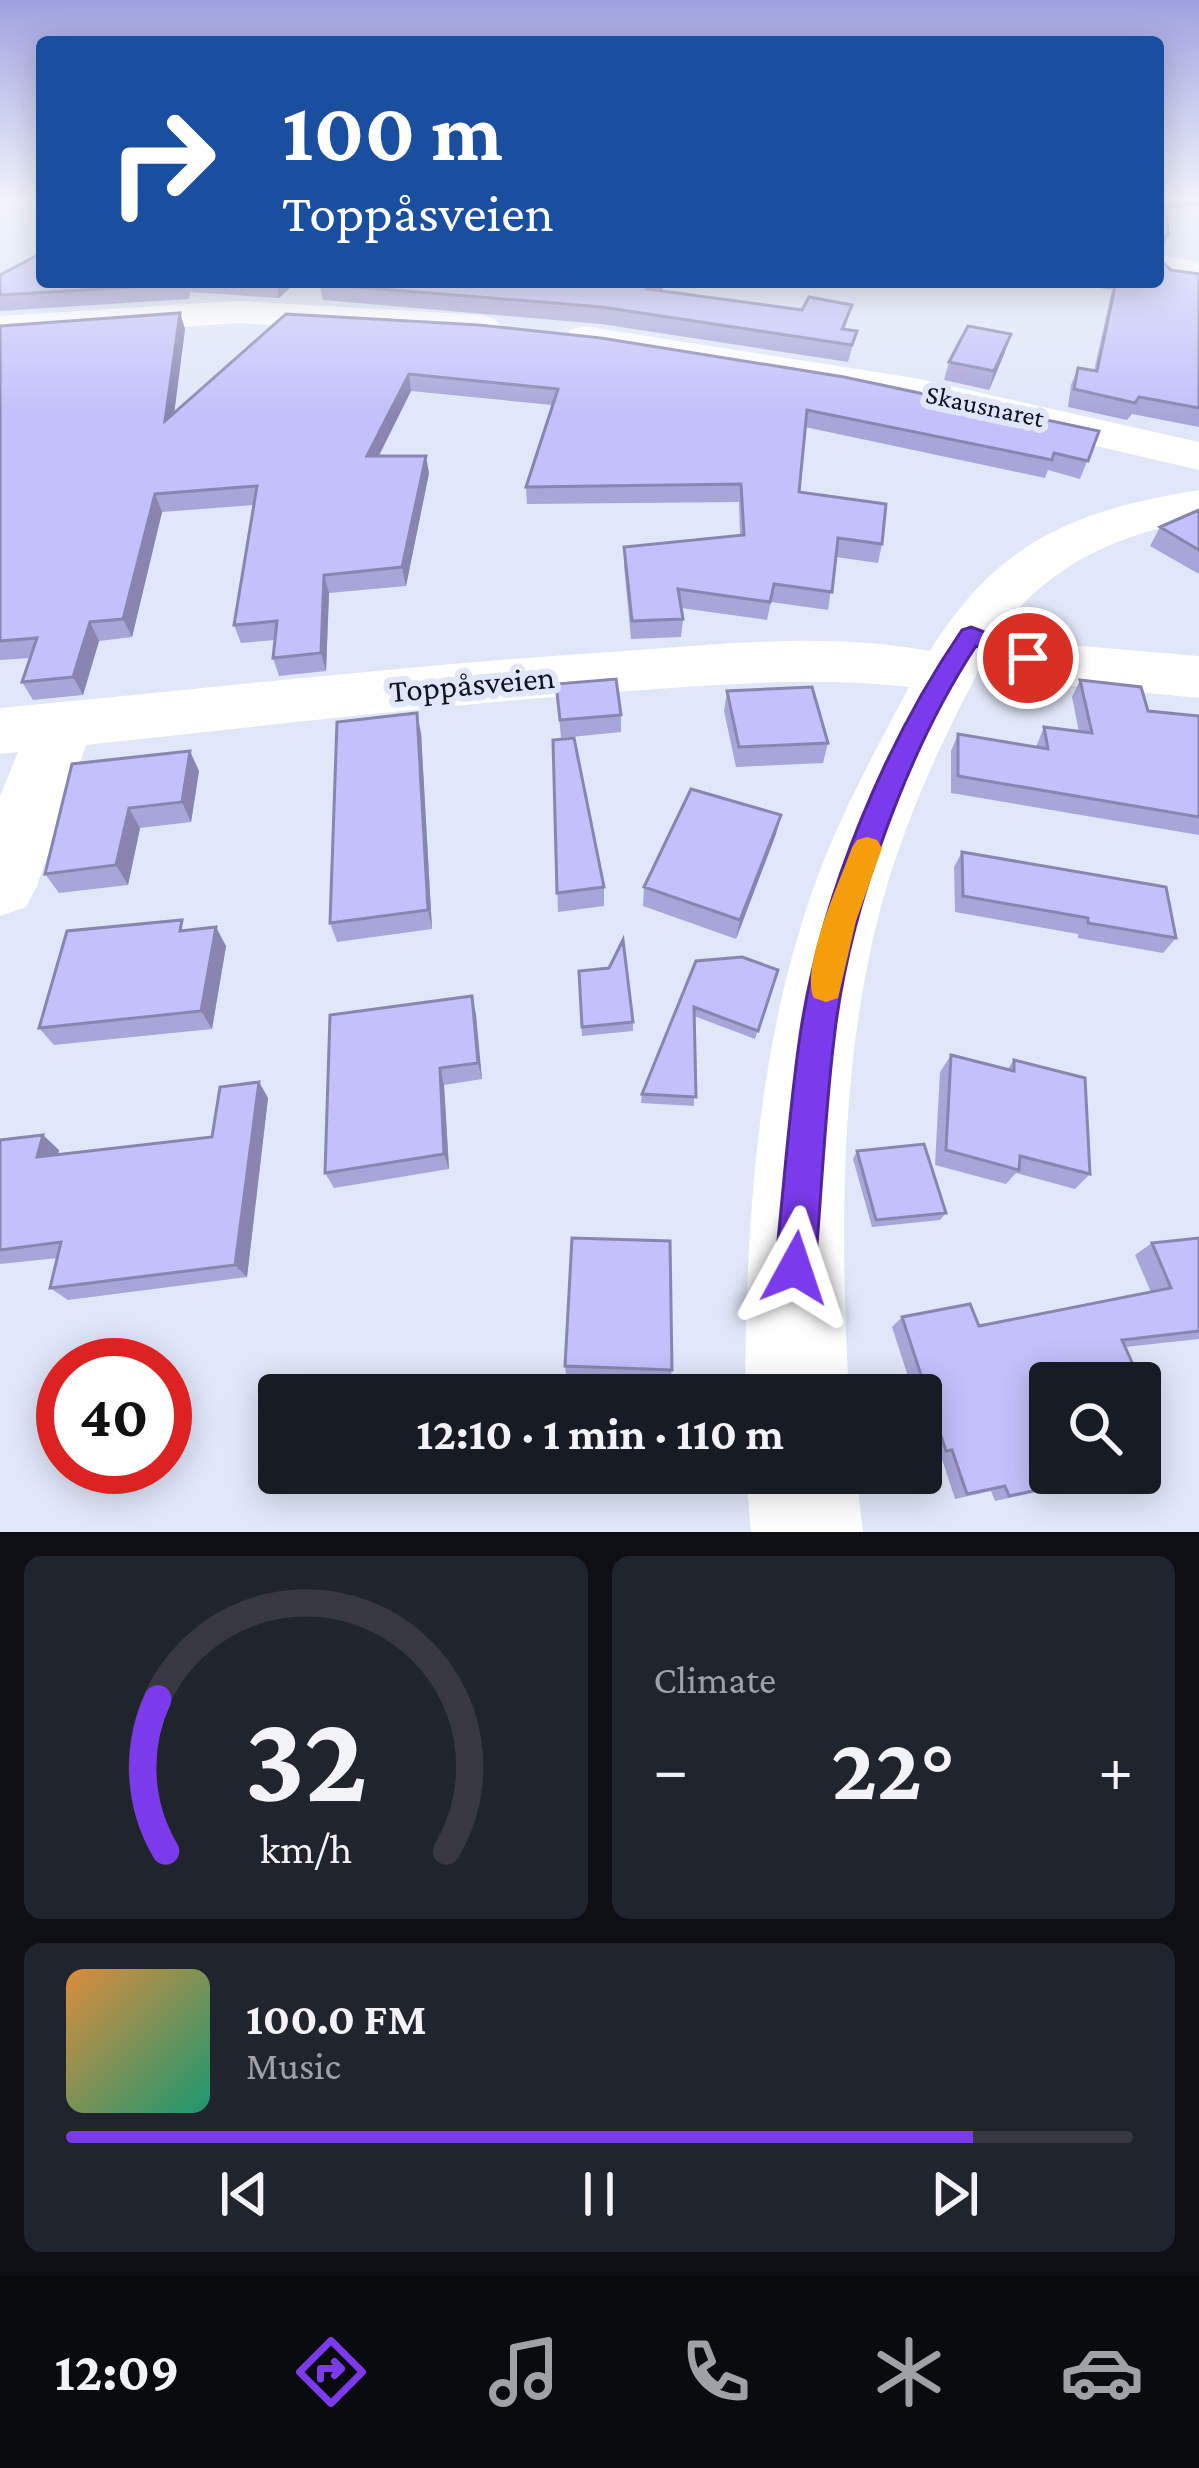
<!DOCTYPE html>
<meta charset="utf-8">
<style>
body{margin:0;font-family:"Crimson Pro",serif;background:#20242c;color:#f1f3f6;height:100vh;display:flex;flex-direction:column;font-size:45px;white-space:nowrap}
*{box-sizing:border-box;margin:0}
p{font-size:39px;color:#9ea1a6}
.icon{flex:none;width:66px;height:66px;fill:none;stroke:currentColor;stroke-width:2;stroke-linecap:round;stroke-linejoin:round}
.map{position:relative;height:1532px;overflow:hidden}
.drawer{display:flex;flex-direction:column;gap:24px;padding:24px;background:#0d0f14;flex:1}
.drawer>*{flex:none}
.hud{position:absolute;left:36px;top:36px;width:1128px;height:252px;border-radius:12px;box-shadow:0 6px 30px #0003;background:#1a4fa0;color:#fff;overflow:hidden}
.tools{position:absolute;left:1029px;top:1362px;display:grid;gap:24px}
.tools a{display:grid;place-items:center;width:132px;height:132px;border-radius:12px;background:#171b24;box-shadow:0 6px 30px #0003;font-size:60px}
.speed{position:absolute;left:36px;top:1338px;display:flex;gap:24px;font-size:60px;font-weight:700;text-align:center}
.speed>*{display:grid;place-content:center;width:156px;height:156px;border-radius:50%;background:#171b24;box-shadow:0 6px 30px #0003;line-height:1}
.speed .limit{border:18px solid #d22;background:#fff;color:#111}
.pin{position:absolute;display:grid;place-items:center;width:102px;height:102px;color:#fff;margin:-51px;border:6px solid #fff;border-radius:50%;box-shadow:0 3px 12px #0007}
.me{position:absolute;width:132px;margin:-66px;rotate:5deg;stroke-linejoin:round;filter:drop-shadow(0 0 9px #0008)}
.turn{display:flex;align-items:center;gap:42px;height:252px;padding:0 48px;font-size:54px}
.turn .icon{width:156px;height:156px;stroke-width:2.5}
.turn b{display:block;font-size:84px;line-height:102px}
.big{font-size:90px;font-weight:700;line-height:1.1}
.drawer .tile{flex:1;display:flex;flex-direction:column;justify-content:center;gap:18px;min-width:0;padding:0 42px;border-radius:18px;background:#20242c}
.drawer .dial{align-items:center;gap:0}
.dial svg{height:312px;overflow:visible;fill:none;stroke:#363941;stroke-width:7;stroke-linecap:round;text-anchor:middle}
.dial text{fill:#f1f3f6;stroke:none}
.song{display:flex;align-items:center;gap:36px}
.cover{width:144px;height:144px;border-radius:18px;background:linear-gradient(135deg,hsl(30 70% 55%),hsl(160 70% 35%))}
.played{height:12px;border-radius:6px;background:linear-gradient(90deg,#7c3aed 85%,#363941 85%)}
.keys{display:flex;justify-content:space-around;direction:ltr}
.heat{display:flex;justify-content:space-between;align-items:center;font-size:66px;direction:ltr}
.drawer .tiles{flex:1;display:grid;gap:24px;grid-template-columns:1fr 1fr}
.tile:last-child{grid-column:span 2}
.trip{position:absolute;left:258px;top:1374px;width:684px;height:120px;border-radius:12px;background:#171b24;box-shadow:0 6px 30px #0003;font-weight:700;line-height:120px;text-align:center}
.tab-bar{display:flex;height:192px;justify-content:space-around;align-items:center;background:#090b0e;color:#9ea1a6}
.tab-bar .icon{width:84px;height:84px}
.tab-bar .current{color:#7c3aed}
.tab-bar b{font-size:54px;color:#f1f3f6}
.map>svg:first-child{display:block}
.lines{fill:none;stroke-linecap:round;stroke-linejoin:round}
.minor{fill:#fff;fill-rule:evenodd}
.wall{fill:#a8a5d8}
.shaded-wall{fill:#8886b0}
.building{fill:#c3c0fb;stroke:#8886b0;stroke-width:3}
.route{fill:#7c3aed;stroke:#51269a;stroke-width:3}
.slow{fill:#f59e0b}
.labels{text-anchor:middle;stroke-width:12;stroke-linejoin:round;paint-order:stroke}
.far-street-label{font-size:27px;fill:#0e1423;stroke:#e0e7f9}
.street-label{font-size:33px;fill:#0e1423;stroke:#e0e7f9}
</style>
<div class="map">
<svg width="1199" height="1532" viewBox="0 0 1199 1532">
<rect width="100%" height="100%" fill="#e0e7f9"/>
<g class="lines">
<path class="minor" d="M 1158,254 L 1199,262 L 1199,284 L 1158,276 Z
M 238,301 L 481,315 L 495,319 L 501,327 L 495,335 L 481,339 L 238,323 L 0,340 L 0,316 Z
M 584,326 L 920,379 L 1199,442 L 1199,470 L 920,405 L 570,346 L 564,338 L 570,330 Z
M 1199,490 L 1199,520 C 1122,533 1052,563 1004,626 L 1058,644 L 1199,656 L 1199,698 L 1053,684 L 984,661 C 944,735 907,815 884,896 C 839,1056 840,1230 849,1395 L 745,1395 C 746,1229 756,1054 811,895 C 836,822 873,755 909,687 C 811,676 714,685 616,692 C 439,705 262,726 86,745 L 37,886 L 26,907 L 0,916 L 0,796 L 18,752 L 0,754 L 0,708 C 203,689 407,665 610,652 C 716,645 825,631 930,651 C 998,541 1075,510 1199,490 Z
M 746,1473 L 856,1473 L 863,1532 L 751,1532 Z"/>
</g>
<path class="wall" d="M 1158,199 L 1199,199 L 1199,206 L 1166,208 L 1168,235 L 1160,251 L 1160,260 L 1171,270 L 1199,274 L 1199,427 L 1132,414 L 1127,420 L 1068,407 L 1071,385 L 1078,368 L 1094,371 L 1112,290 L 1087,286 L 1088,282 L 1158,282 Z
M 0,275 L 42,282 L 296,282 L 279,298 L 190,292 L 189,299 L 0,311 Z
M 319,284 L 660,291 L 802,310 L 852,305 L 845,329 L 857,331 L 848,362 L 601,324 L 323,300 Z
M 180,313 L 185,329 L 174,413 L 286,314 L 1099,431 L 1080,479 L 1048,470 L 1045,478 L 805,427 L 799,492 L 882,544 L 878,563 L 836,557 L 828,610 L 771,602 L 767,620 L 681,608 L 683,619 L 681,637 L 631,639 L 624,565 L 624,547 L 740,536 L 739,502 L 527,504 L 526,487 L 552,405 L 411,391 L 379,456 L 429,473 L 406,586 L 329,593 L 326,671 L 279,676 L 273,658 L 275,640 L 241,643 L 234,625 L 254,505 L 162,512 L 132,637 L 99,641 L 83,695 L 33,700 L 22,682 L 30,658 L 0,660 L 0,326 Z
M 1005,352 L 989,390 L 944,380 L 949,362 Z
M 1199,510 L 1199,574 L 1150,546 L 1160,527 Z
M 1080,680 L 1148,711 L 1199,716 L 1199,835 L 951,793 L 951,751 L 958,734 L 1036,747 L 1044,727 L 1079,732 L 1072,697 Z
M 556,684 L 621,715 L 621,732 L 561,738 Z
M 727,691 L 828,743 L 823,763 L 736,767 L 724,711 Z
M 421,733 L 432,929 L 337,942 L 330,923 Z
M 553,740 L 604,887 L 604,906 L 558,912 Z
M 72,764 L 199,771 L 191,822 L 140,828 L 128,885 L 59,893 L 45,874 Z
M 776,834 L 736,939 L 643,906 L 644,887 Z
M 962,852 L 1176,938 L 1163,953 L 1078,938 L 1078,934 L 955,912 L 954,867 Z
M 188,930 L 226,946 L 212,1029 L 54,1045 L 39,1028 Z
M 696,961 L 778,970 L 755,1039 L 694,1016 L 694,1106 L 641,1103 L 642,1094 Z
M 579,971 L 633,1022 L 633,1031 L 582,1036 Z
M 472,996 L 482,1079 L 444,1085 L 449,1169 L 334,1188 L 325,1173 Z
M 951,1055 L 1007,1070 L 1014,1060 L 1090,1174 L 1075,1189 L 1016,1173 L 1006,1184 L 935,1165 L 940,1072 Z
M 259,1082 L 268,1098 L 247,1277 L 68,1300 L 50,1288 L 58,1258 L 0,1264 L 0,1140 L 59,1150 L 58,1155 L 212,1137 Z
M 857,1151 L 946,1213 L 940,1220 L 872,1227 L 853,1159 Z
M 1199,1238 L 1199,1339 L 1125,1347 L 1153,1409 L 1140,1415 L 1140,1383 L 1050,1473 L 1124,1473 L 995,1501 L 991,1491 L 955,1499 L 941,1456 L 935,1458 L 921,1415 L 921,1395 L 914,1395 L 892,1327 L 902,1317 L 979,1326 L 1151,1292 L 1135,1255 L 1152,1243 Z
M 565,1366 L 672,1370 L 670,1379 L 566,1375 Z"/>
<path class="shaded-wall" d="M 1162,199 L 1199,199 L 1199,206 L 1159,209 Z
M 1168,235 L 1162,250 L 1158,252 L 1160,239 Z
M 296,282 L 279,298 L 276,283 Z
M 654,282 L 669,282 L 646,305 L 647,289 Z
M 180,313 L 185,329 L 171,438 L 165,421 Z
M 1011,334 L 1005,352 L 989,390 L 994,371 Z
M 409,374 L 411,391 L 370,473 L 367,456 Z
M 426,456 L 429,473 L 406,586 L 402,567 Z
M 155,494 L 162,512 L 132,637 L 123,619 Z
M 324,575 L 329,593 L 326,671 L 321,653 Z
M 90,622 L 99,641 L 83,695 L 73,677 Z
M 417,713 L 421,733 L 432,929 L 428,910 Z
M 190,751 L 199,771 L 191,822 L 182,802 Z
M 129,808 L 140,828 L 128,885 L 116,865 Z
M 781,815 L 776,834 L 736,939 L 740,920 Z
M 216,927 L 226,946 L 212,1029 L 201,1011 Z
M 472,996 L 476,1014 L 482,1079 L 478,1063 Z
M 440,1068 L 444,1085 L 449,1169 L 444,1154 Z
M 259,1082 L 268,1098 L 247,1277 L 235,1265 Z
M 43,1135 L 59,1150 L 54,1172 L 37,1157 Z"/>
<path class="building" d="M 1158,199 L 1165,199 L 1168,235 L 1160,239 L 1160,260 L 1171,270 L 1199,274 L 1199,408 L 1139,397 L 1135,403 L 1074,389 L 1078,368 L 1097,371 L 1116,282 L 1158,282 Z
M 42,253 L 42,282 L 184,282 L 184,284 L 0,295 L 0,275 Z
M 322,282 L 654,282 L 647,289 L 802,310 L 809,297 L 852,305 L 842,329 L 857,331 L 852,345 L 602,307 L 319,284 Z
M 180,313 L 165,421 L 286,314 L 479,325 L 601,338 L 844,377 L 1099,431 L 1088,461 L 1054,453 L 1052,460 L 807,410 L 799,492 L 886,504 L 882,544 L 838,538 L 832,592 L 774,584 L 770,602 L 678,589 L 683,619 L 632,621 L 624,547 L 744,535 L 741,484 L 526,487 L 558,389 L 409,374 L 367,456 L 426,456 L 402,567 L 324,575 L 321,653 L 273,658 L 277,621 L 234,625 L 257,486 L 155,494 L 123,619 L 90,622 L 73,677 L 22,682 L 37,638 L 0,641 L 0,326 Z
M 968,326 L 1011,334 L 994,371 L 949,362 Z
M 1199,510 L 1199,550 L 1160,527 Z
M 616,679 L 621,715 L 560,720 L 556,684 Z
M 1080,680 L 1141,687 L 1148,711 L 1199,716 L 1199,817 L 958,776 L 958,734 L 1048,749 L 1044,727 L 1092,733 Z
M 812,687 L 828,743 L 739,747 L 727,691 Z
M 417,713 L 428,910 L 330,923 L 337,722 Z
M 574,738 L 604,887 L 557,893 L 553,740 Z
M 190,751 L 182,802 L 129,808 L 116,865 L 45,874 L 72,764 Z
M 691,789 L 781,815 L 740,920 L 644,887 Z
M 962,852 L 1166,887 L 1176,938 L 1088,923 L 1088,918 L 963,896 Z
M 182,920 L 180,931 L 216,927 L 201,1011 L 39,1028 L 67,931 Z
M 623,940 L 633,1022 L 582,1027 L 579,971 L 609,968 Z
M 742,957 L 778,970 L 758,1031 L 694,1007 L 696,1097 L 642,1094 L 696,961 Z
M 472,996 L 478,1063 L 440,1068 L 444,1154 L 325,1173 L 330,1015 Z
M 951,1055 L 1014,1071 L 1014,1060 L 1085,1078 L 1090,1174 L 1020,1156 L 1019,1170 L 946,1150 Z
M 259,1082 L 235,1265 L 50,1288 L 61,1242 L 0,1250 L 0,1140 L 43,1135 L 37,1157 L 212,1137 L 220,1087 Z
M 924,1144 L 946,1213 L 876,1220 L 857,1151 Z
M 572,1238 L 670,1241 L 672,1370 L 565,1366 Z
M 1199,1238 L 1199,1331 L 1122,1340 L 1153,1409 L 1140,1412 L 1140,1383 L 1050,1383 L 1050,1473 L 1116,1473 L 1009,1496 L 1005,1486 L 967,1494 L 952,1450 L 946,1451 L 902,1317 L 970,1304 L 979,1326 L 1171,1288 L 1152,1243 Z"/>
<linearGradient id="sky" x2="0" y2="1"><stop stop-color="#9fa1df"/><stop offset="0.48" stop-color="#f1f4fc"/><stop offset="1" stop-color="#f1f4fc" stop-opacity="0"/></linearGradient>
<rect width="1199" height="414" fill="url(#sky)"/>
<path class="route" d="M 971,627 L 1037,652 L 1040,658 L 1028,666 L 976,646 C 908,749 850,908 835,1031 C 825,1109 822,1189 815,1268 L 809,1282 L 795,1288 L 781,1282 L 775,1268 C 784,1189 789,1108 801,1029 C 822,894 885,742 962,630 Z"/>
<path class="slow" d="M 867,837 L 877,840 L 882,848 L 856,921 L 838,998 L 826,1002 L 814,998 C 800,967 840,881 852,848 L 857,840 Z"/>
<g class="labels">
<g class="far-street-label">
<text transform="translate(985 406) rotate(12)" y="9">Skausnaret</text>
</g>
<g class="street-label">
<text transform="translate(472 683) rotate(-5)" y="12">Toppåsveien</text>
</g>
</g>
</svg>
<div class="tools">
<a><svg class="icon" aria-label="search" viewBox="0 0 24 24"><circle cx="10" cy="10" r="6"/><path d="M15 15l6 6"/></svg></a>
</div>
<div class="speed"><div class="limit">40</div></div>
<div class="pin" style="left:1028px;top:658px;background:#d93025"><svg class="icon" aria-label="arrive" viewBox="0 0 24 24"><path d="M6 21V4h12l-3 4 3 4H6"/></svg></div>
<svg class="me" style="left:795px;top:1268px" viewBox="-20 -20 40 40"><path d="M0-17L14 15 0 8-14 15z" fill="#7c3aed" stroke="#fff" stroke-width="4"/></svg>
<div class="trip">12:10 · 1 min · 110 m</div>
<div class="hud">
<div class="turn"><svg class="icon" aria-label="right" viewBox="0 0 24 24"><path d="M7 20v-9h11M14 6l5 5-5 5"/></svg><div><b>100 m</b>Toppåsveien</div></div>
</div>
</div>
<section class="drawer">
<div class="tiles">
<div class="tile dial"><svg viewBox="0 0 100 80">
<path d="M14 69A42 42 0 1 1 86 69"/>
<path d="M14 69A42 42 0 0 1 12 30" stroke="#7c3aed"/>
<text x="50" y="56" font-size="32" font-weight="700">32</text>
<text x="50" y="72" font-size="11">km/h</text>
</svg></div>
<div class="tile"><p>Climate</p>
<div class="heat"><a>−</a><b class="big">22°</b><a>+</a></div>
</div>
<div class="tile">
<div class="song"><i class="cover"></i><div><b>100.0 FM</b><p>Music</p></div></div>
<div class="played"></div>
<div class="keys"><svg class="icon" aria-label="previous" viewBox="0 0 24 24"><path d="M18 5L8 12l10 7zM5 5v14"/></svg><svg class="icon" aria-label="pause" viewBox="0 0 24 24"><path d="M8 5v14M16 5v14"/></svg><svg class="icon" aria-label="next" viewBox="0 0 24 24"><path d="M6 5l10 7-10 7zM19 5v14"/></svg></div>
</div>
</div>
</section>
<nav class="tab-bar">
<b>12:09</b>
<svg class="icon current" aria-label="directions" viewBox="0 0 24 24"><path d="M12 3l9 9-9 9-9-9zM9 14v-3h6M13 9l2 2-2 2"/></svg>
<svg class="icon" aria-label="music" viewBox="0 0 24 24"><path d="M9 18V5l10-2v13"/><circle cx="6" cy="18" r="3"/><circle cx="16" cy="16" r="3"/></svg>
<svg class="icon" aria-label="phone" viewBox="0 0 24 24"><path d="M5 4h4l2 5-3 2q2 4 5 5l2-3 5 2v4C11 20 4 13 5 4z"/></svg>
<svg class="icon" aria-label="climate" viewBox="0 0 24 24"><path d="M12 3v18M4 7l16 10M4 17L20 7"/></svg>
<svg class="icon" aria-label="car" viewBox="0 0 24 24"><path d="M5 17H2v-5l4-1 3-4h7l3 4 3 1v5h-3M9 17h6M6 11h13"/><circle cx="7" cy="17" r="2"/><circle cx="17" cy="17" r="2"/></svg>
</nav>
